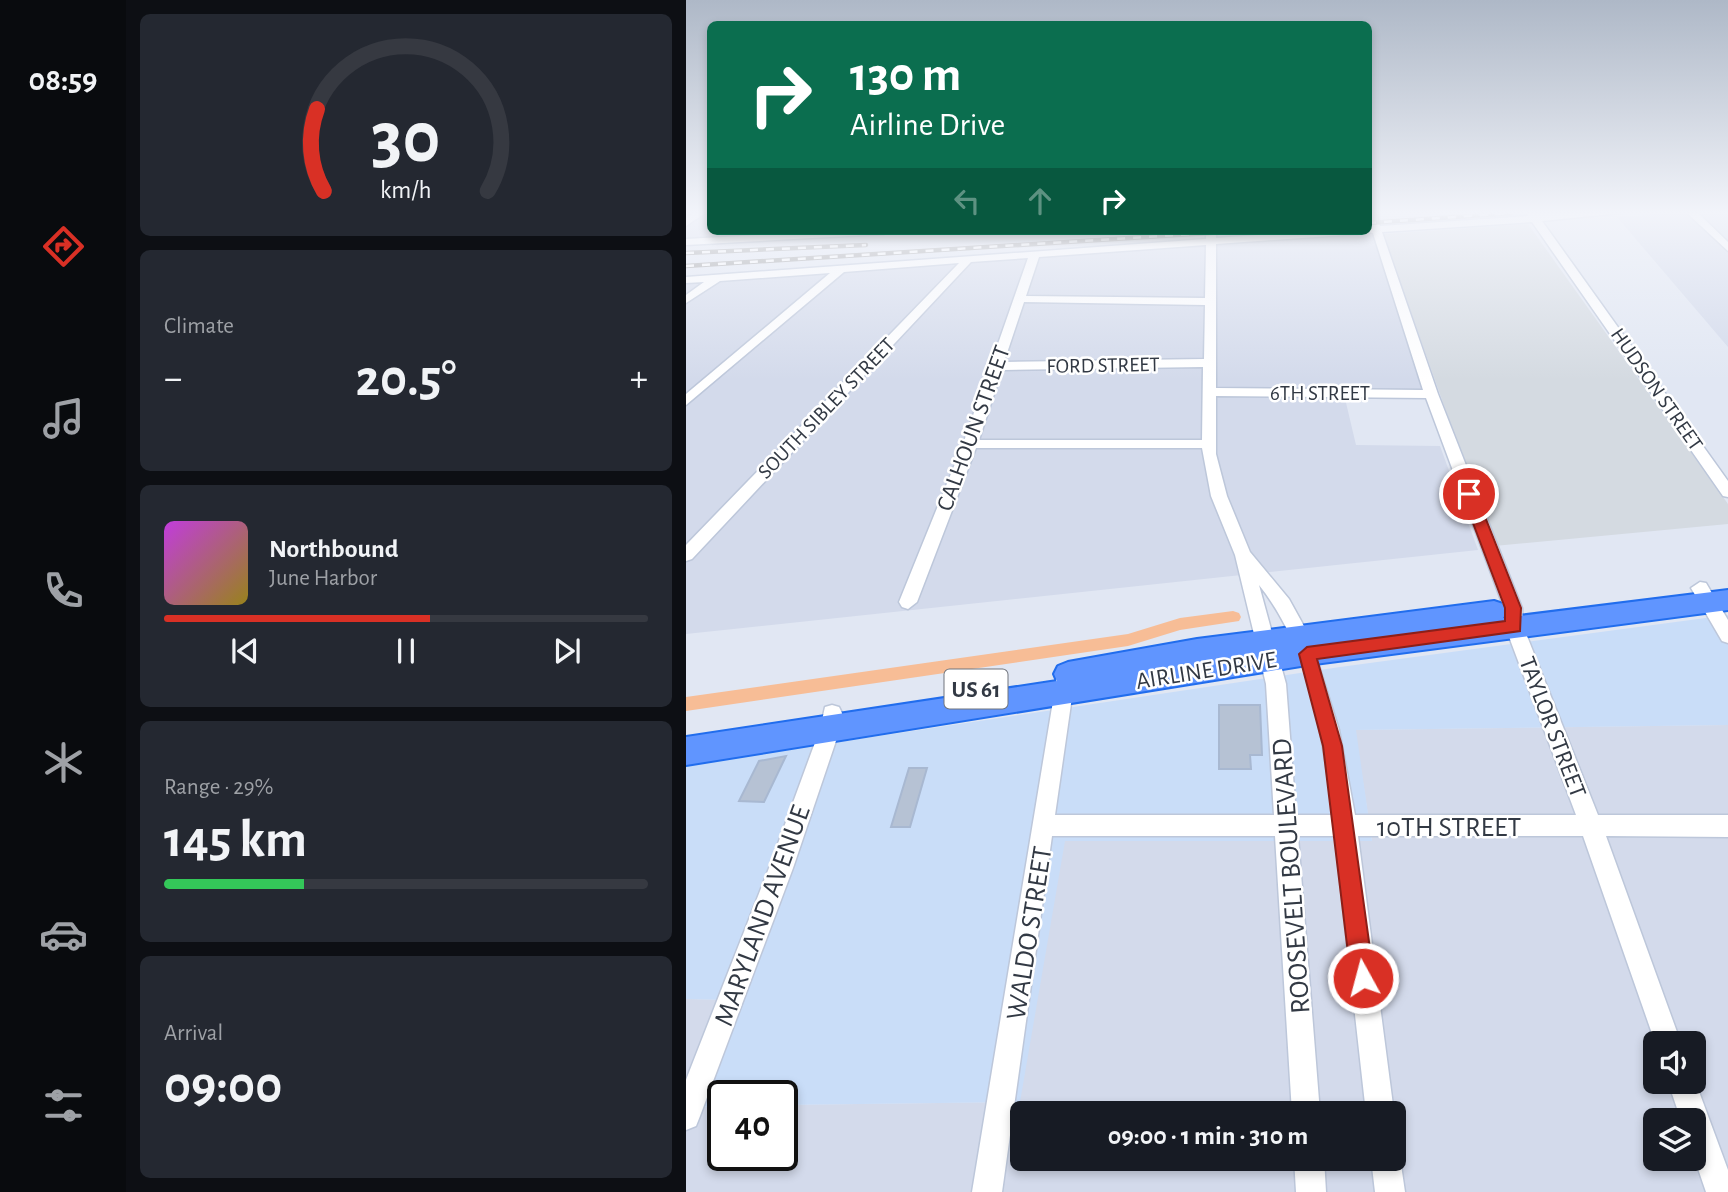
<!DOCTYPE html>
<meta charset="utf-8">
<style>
body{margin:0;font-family:"Alegreya Sans",sans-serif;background:#242831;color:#f1f3f6;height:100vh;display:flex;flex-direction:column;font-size:26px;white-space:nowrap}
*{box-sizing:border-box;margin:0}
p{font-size:23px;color:#9ea1a6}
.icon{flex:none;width:38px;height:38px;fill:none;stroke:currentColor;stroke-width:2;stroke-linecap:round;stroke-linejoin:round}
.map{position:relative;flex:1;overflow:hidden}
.side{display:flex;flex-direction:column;gap:14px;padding:14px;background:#0d0f14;width:560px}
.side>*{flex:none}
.hud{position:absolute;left:21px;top:21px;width:665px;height:214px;border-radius:10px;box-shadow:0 4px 10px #0003;background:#0b6e4f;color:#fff;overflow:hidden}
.buttons{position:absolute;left:957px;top:1031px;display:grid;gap:14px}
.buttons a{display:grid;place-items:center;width:63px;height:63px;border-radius:10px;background:#171b24;box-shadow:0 4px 10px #0003;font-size:35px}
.speed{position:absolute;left:21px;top:1080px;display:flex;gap:14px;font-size:35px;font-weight:700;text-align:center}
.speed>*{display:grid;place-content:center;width:91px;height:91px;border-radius:50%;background:#171b24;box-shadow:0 4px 10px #0003;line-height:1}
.speed .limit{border:4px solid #111;border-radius:10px;background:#fff;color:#111}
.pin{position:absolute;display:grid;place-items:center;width:60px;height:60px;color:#fff;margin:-30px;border:4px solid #fff;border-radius:50%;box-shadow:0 2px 7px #0007}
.me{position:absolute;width:77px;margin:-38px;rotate:353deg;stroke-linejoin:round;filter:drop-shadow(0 0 5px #0008)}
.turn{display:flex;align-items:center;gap:24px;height:147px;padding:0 28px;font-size:32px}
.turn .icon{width:91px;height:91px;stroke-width:2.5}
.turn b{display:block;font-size:49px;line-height:60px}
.lanes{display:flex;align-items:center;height:66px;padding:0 28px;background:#0003;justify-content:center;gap:35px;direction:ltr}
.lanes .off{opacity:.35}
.big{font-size:52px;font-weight:700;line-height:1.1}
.side .widget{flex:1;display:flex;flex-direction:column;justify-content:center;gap:10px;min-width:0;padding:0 24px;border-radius:10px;background:#242831}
.side .dial{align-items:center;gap:0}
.dial svg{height:182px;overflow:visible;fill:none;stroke:#363941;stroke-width:7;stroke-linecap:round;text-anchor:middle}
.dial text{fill:#f1f3f6;stroke:none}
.song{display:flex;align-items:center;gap:21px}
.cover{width:84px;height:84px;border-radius:10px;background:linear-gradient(135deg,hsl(290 70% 55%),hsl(50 70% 35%))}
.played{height:7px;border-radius:4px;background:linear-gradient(90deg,#d93025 55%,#363941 55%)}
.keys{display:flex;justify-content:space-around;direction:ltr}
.heat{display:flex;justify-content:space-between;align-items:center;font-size:38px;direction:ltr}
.charge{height:10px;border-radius:5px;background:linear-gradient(90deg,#34c759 29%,#363941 0)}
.trip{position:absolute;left:324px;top:1101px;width:396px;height:70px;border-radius:10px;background:#171b24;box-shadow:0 4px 10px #0003;font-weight:700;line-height:70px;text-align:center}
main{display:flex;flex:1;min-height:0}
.menu{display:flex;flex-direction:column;width:126px;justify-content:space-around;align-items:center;background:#090b0e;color:#9ea1a6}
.menu .icon{width:49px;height:49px}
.menu .current{color:#d93025}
.menu b{font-size:32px;color:#f1f3f6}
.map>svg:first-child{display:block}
.residential{fill:#d3daeb;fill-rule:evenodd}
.commercial{fill:#c9ddf8}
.industrial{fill:#d4dae1}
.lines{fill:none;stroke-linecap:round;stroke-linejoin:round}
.canal{fill:#f7bd96;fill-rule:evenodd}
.building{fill:#b6c2d4;stroke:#a8b8d1;stroke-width:2}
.minor-casing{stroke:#bdc7da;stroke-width:3}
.highway-casing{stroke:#216ded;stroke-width:4}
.minor{fill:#fff;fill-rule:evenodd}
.highway{fill:#6095ff;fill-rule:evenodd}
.rail-casing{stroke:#939393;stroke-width:4.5}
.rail{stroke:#fff;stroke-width:2.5;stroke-dasharray:8;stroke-linecap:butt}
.route{fill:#d93025;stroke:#8d1f18;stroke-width:2}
.labels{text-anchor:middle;stroke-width:5;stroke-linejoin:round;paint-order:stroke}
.far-street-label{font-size:21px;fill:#323944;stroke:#fff}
.shield{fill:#fff;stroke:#70747c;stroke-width:2}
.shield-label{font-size:23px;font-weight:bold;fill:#323944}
.street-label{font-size:24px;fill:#323944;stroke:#fff}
.near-street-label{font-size:28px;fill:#323944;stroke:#fff}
</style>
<main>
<nav class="menu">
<b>08:59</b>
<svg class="icon current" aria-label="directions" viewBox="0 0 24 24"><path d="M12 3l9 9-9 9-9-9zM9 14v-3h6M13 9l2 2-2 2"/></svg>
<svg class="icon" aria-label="music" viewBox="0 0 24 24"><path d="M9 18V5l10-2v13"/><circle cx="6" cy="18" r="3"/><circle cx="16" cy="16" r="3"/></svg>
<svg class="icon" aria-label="phone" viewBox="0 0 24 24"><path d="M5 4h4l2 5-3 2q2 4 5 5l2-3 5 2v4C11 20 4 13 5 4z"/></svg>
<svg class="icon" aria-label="climate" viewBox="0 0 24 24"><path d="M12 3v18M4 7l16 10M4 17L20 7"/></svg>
<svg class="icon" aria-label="car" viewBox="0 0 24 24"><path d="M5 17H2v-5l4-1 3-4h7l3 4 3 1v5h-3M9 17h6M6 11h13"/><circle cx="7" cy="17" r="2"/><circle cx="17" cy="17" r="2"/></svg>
<svg class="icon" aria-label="filters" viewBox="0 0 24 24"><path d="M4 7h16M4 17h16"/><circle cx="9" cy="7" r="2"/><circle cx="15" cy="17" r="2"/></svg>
</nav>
<section class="side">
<div class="widget dial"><svg viewBox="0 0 100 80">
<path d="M14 69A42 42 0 1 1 86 69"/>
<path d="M14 69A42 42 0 0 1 11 33" stroke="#d93025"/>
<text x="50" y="56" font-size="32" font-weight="700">30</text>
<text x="50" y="72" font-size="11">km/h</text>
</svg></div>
<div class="widget"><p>Climate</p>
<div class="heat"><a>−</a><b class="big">20.5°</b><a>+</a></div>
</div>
<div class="widget">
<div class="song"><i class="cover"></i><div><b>Northbound</b><p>June Harbor</p></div></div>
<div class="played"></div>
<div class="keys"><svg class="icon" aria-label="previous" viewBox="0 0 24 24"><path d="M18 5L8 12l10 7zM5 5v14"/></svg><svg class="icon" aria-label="pause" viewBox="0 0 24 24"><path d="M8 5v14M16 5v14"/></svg><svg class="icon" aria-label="next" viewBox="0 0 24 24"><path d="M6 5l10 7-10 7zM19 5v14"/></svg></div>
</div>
<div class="widget"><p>Range · 29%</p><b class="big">145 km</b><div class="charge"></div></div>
<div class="widget"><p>Arrival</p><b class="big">09:00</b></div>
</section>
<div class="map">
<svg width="1042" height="1192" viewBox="0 0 1042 1192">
<rect width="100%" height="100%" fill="#e1e7f3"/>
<path class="residential" d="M 0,213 L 24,213 L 24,231 L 167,231 L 0,241 Z
M 991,213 L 1042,213 L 1042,347 L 931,217 Z
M 686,233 L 736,389 L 657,390 L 670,445 L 754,446 L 792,550 L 0,634 L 0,277 Z
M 1042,725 L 1042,1192 L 0,1192 L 0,1107 L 37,1106 L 37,1155 L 96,1155 L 96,1105 L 333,1102 L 378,841 L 686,841 L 669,730 ZM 970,1043 L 1008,1043 L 1008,1082 L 970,1082 ZM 336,1113 L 707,1113 L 707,1158 L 336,1158 ZM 970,1120 L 1008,1120 L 1008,1158 L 970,1158 Z
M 0,999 L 42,1000 L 0,1104 Z"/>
<path class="commercial" d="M 1042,615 L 1042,725 L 670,730 L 686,841 L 379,841 L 334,1102 L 96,1105 L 96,1096 L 37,1096 L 37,1106 L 0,1107 L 41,1000 L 0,999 L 0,765 L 654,667 Z"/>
<path class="industrial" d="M 842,224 L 1042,504 L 1042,524 L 808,546 L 697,234 Z"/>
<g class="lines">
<path class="canal" d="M 547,611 L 553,613 L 555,617 L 553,621 L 494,630 L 442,646 L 0,711 L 0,697 L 442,634 L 494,618 Z"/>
</g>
<path class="building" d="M 533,705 L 574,705 L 576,755 L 564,755 L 565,769 L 533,769 Z
M 100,756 L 78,802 L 53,801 L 73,761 Z
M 223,768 L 241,768 L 224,827 L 205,827 Z"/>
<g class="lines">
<g class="minor-casing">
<path id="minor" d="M 7,213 L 19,213 L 0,226 L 0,218 Z
M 682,213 L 690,213 L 694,226 L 842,216 L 840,213 L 935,213 L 856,221 L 1042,481 L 1042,497 L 1037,496 L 846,222 L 696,232 L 752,394 L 836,608 L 837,626 L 912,815 L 1042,815 L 1042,837 L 920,836 L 995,1043 L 970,1045 L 897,836 L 672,836 L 708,1113 L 707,1116 L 707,1113 L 680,1113 L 649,836 L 612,836 L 634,1113 L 606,1113 L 589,836 L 366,836 L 316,1192 L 286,1192 L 371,677 L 378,675 L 385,677 L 388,683 L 369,815 L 588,815 L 580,684 L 549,555 L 525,496 L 516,448 L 290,448 L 231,602 L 222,609 L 216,607 L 213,602 L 277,444 L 342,258 L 285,262 L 6,559 L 0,561 L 0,545 L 273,263 L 158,272 L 0,405 L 0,394 L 144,273 L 34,281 L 0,303 L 0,295 L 18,282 L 0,283 L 0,277 L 520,239 L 520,231 L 530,231 L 530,238 L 631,231 L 677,231 L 672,234 L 530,244 L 530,388 L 737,390 L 687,233 L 678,231 L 682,231 ZM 520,245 L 519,298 L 340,296 L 353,257 ZM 338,302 L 519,305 L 518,359 L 318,362 ZM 517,367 L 516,440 L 293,440 L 316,370 ZM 530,396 L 740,398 L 818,608 L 819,626 L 890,815 L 669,815 L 653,730 L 624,637 L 603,599 L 564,552 L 541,496 L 530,454 ZM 573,585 C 624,649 637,736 647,815 L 610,815 L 600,684 Z
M 1001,213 L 1012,213 L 1042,242 L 1042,251 Z
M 144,231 L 203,231 L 198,234 L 0,245 L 0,239 Z
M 1014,582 L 1020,583 L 1042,620 L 1042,643 L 1036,641 L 1005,588 Z
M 146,705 L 153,707 L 156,713 L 154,729 L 107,868 L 14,1116 L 10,1126 L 0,1130 L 0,1080 L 83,868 L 134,729 L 139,707 Z
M 1008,1078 L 1042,1170 L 1042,1192 L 1020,1192 L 1008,1157 L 1008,1120 L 995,1120 L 982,1082 L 1008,1082 Z
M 707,1147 L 714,1158 L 719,1192 L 689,1192 L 685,1158 L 707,1158 Z
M 608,1158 L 638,1158 L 640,1192 L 610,1192 Z"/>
</g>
<g class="highway-casing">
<path id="highway" d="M 1042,590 L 1042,610 L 621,665 L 0,765 L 0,737 L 371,681 L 368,674 L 372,666 L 382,662 L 511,639 L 808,601 L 817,604 L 821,611 L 817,618 Z"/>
</g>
<use href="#minor" class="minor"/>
<use href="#highway" class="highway"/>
<g class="rail-casing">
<path id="rail" d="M 682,223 L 826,213
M 0,253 L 180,245
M 0,266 L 555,231"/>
</g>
<use href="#rail" class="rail"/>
</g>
<linearGradient id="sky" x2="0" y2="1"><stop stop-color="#aeb8c7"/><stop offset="0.56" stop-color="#f2f4fa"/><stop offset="1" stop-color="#f2f4fa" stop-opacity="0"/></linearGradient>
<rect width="1042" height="380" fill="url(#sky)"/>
<path class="route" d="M 783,489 L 790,494 L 835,608 L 834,631 L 631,659 L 656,746 L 688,978 L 685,986 L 677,989 L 669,986 L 665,978 L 637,746 L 613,654 L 621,647 L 819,621 L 819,608 L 776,494 Z"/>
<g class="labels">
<g class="far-street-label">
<text transform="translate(417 365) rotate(-1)" y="7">FORD STREET</text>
<text transform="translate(971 389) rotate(55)" y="7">HUDSON STREET</text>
<text x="634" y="400">6TH STREET</text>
<text transform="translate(140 408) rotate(-46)" y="7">SOUTH SIBLEY STREET</text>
</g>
<rect class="shield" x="258.5" y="669.5" width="63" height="39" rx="5"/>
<g class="shield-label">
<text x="290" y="697">US 61</text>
</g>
<g class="street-label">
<text transform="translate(287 428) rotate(-70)" y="8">CALHOUN STREET</text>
<text transform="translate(520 670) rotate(-9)" y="8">AIRLINE DRIVE</text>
<text transform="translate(867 727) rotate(69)" y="8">TAYLOR STREET</text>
</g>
<g class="near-street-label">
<text x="763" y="836">10TH STREET</text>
<text transform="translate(604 876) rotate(-94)" y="10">ROOSEVELT BOULEVARD</text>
<text transform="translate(75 915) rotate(-70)" y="10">MARYLAND AVENUE</text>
<text transform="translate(342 933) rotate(-81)" y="10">WALDO STREET</text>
</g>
</g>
</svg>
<div class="buttons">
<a><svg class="icon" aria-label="sound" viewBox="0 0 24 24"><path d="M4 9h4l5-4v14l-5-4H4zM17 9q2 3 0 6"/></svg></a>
<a><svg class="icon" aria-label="layers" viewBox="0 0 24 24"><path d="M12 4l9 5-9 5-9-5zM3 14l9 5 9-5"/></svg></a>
</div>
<div class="speed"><div class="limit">40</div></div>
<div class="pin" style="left:783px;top:494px;background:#d93025"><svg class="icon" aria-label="arrive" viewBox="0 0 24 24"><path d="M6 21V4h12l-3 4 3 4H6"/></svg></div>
<svg class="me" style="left:677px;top:978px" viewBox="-20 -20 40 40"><circle r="17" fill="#d93025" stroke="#fff" stroke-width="3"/><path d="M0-11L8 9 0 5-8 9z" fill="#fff"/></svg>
<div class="trip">09:00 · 1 min · 310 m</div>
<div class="hud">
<div class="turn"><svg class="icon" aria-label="right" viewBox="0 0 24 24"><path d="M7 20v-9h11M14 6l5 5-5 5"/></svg><div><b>130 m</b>Airline Drive</div></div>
<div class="lanes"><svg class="icon off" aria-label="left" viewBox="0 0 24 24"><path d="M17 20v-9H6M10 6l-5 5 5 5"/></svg><svg class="icon off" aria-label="ahead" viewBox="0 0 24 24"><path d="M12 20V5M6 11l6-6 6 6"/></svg><svg class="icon" aria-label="right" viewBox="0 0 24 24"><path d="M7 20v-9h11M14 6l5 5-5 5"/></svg></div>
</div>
</div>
</main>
